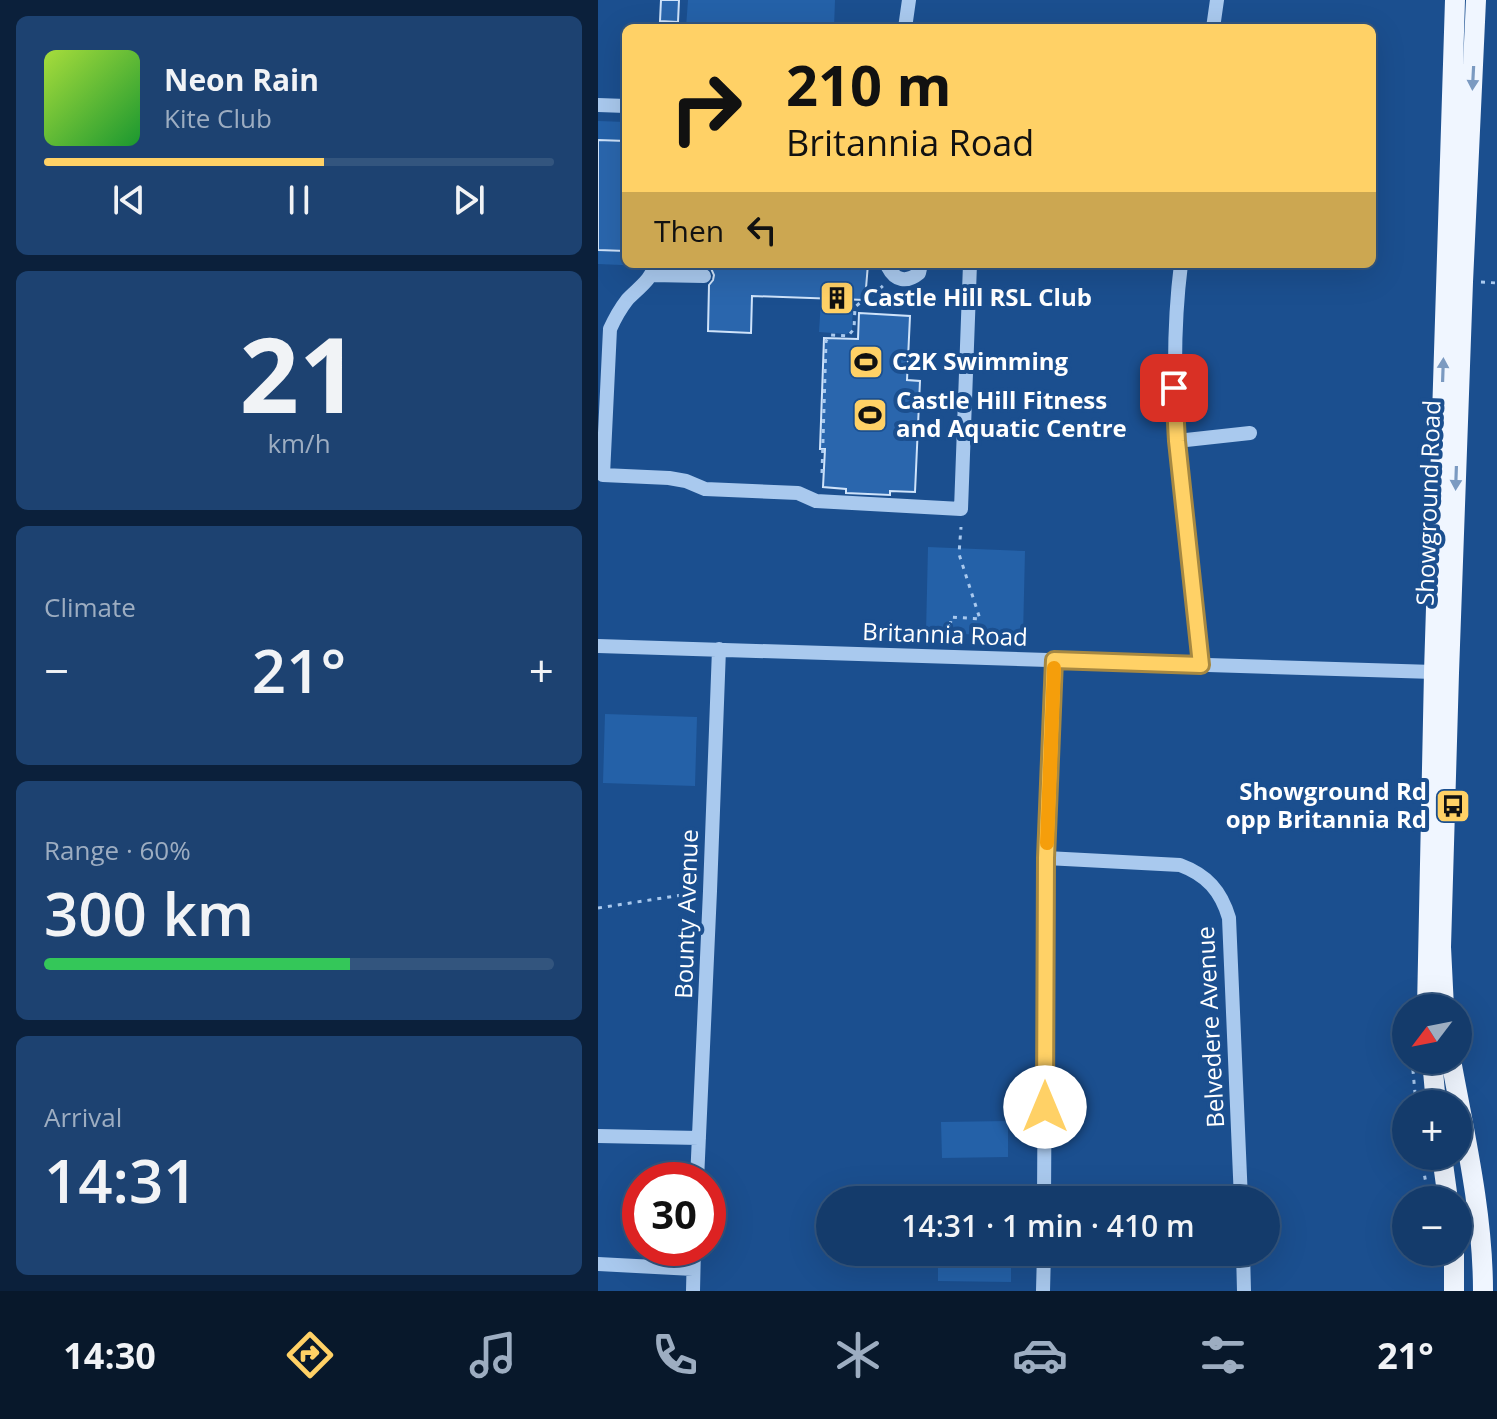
<!DOCTYPE html>
<meta charset="utf-8">
<style>
body{margin:0;font-family:"Open Sans",sans-serif;background:#1d4271;color:#f1f3f6;height:100vh;display:flex;flex-direction:column;font-size:30px;white-space:nowrap}
*{box-sizing:border-box;margin:0}
p{font-size:26px;color:#9dadc1}
.icon{flex:none;width:44px;height:44px;fill:none;stroke:currentColor;stroke-width:2;stroke-linecap:round;stroke-linejoin:round}
.map{position:relative;flex:1;overflow:hidden}
.details{display:flex;flex-direction:column;gap:16px;padding:16px;background:#0b203b;width:598px}
.details>*{flex:none}
.banner{position:absolute;left:24px;top:24px;width:754px;height:244px;border-radius:12px;box-shadow:0 8px 32px #0002,0 0 0 2px #33557e;background:#ffd166;color:#111;overflow:hidden}
.needle{width:52px;rotate:238deg}
.buttons{position:absolute;left:794px;top:994px;display:grid;gap:16px}
.buttons a{display:grid;place-items:center;width:80px;height:80px;border-radius:50%;background:#143b6b;box-shadow:0 8px 32px #0002,0 0 0 2px #33557e;font-size:40px}
.speed{position:absolute;left:24px;top:1162px;display:flex;gap:16px;font-size:40px;font-weight:700;text-align:center}
.speed>*{display:grid;place-content:center;width:104px;height:104px;border-radius:50%;background:#143b6b;box-shadow:0 8px 32px #0002,0 0 0 2px #33557e;line-height:1}
.speed .limit{border:12px solid #d22;background:#fff;color:#111}
.pin{position:absolute;display:grid;place-items:center;width:68px;height:68px;color:#fff;margin:-34px;border-radius:16px;box-shadow:0 4px 12px #0006}
.me{position:absolute;width:88px;margin:-44px;rotate:0deg;stroke-linejoin:round;filter:drop-shadow(0 0 6px #0008)}
.turn{display:flex;align-items:center;gap:28px;height:168px;padding:0 32px;font-size:36px}
.turn .icon{width:104px;height:104px;stroke-width:2.5}
.turn b{display:block;font-size:56px;line-height:68px}
.then{display:flex;align-items:center;height:76px;padding:0 32px;background:#0003;gap:16px;font-size:30px}
.big{font-size:60px;font-weight:600;line-height:1.1}
.details .widget{flex:1;display:flex;flex-direction:column;justify-content:center;gap:12px;min-width:0;padding:0 28px;border-radius:12px;background:#1d4271}
.details .dial{align-items:center;gap:0}
.dial b{font-size:104px;line-height:1}
.song{display:flex;align-items:center;gap:24px}
.cover{width:96px;height:96px;border-radius:12px;background:linear-gradient(135deg,hsl(80 70% 55%),hsl(130 70% 35%))}
.played{height:8px;border-radius:4px;background:linear-gradient(90deg,#ffd166 55%,#33557e 55%)}
.keys{display:flex;justify-content:space-around;direction:ltr}
.heat{display:flex;justify-content:space-between;align-items:center;font-size:44px;direction:ltr}
.charge{height:12px;border-radius:6px;background:linear-gradient(90deg,#34c759 60%,#33557e 0)}
.trip{position:absolute;left:218px;top:1186px;width:464px;height:80px;border-radius:40px;background:#143b6b;box-shadow:0 8px 32px #0002,0 0 0 2px #33557e;font-weight:600;line-height:80px;text-align:center}
.tab-bar{display:flex;height:128px;justify-content:space-around;align-items:center;background:#08182b;color:#9dadc1}
.tab-bar .icon{width:56px;height:56px}
.tab-bar .on{color:#ffd166}
.tab-bar b{font-size:36px;color:#f1f3f6}
main{display:flex;flex:1;min-height:0}
.map>svg:first-child{display:block}
.green{fill:#2461a8}
.building{fill:#2a66ad;stroke:#cfe3fa;stroke-width:2}
.lines{fill:none;stroke-linecap:round;stroke-linejoin:round}
.path{stroke:#a9c9ee;stroke-width:3;stroke-dasharray:4 6;stroke-linecap:butt}
.minor{stroke:#a9c9ee;stroke-width:14}
.major{stroke:#f0f6ff;stroke-width:20}
.oneway{fill:#7b9ac1}
.route-casing{stroke:#a68842;stroke-width:20}
.route{stroke:#ffd166;stroke-width:14}
.slow{stroke:#f59e0b;stroke-width:14}
.labels{text-anchor:middle;stroke-width:8;stroke-linejoin:round;paint-order:stroke}
.poi-label{font-size:24px;font-weight:bold;fill:#fff;stroke:#1b4f8f;text-anchor:start}
.street-label{font-size:24px;fill:#fff;stroke:#1b4f8f}
</style>
<main>
<section class="details">
<div class="widget">
<div class="song"><i class="cover"></i><div><b>Neon Rain</b><p>Kite Club</p></div></div>
<div class="played"></div>
<div class="keys"><svg class="icon" aria-label="previous" viewBox="0 0 24 24"><path d="M18 5L8 12l10 7zM5 5v14"/></svg><svg class="icon" aria-label="pause" viewBox="0 0 24 24"><path d="M8 5v14M16 5v14"/></svg><svg class="icon" aria-label="next" viewBox="0 0 24 24"><path d="M6 5l10 7-10 7zM19 5v14"/></svg></div>
</div>
<div class="widget dial"><b>21</b><p>km/h</p></div>
<div class="widget"><p>Climate</p>
<div class="heat"><a>−</a><b class="big">21°</b><a>+</a></div>
</div>
<div class="widget"><p>Range · 60%</p><b class="big">300 km</b><div class="charge"></div></div>
<div class="widget"><p>Arrival</p><b class="big">14:31</b></div>
</section>
<div class="map">
<svg width="899" height="1291" viewBox="0 0 899 1291">
<rect width="100%" height="100%" fill="#1b4f8f"/>
<path class="green" d="M 90,0 L 237,0 L 236,28 L 88,28 Z
M 0,121 L 28,122 L 28,264 L 47,264 L 47,266 L 0,264 Z
M 223,300 L 255,302 L 254,330 L 249,334 L 221,332 Z
M 330,547 L 427,551 L 425,636 L 328,633 Z
M 7,714 L 99,717 L 97,786 L 5,783 Z
M 410,1121 L 410,1157 L 344,1158 L 343,1122 Z
M 340,1252 L 413,1252 L 413,1282 L 340,1281 Z"/>
<path class="building" d="M 63,0 L 81,0 L 80,22 L 62,21 Z
M 0,140 L 28,141 L 28,251 L 0,250 Z
M 111,264 L 270,264 L 267,300 L 154,296 L 153,333 L 110,331 L 111,285 L 115,280 L 116,275 Z
M 261,313 L 312,316 L 309,380 L 322,381 L 317,492 L 292,491 L 292,495 L 248,493 L 248,489 L 225,487 L 227,449 L 222,449 L 226,338 L 260,339 Z"/>
<g class="lines">
<path class="path" d="M 883,282 L 899,283
M 296,293 C 311,303 333,300 351,301
M 224,473 L 228,341 L 233,335 L 250,336 L 256,329 L 257,307 L 263,302 L 267,302 L 288,283
M 351,645 L 353,617 L 382,619 L 361,554 L 363,527
M 0,908 L 97,893
M 814,1060 L 818,1104
M 823,1156 L 831,1200"/>
<path class="minor" d="M 307,28 L 311,0
M 615,28 L 619,0
M 0,105 L 28,106
M 57,264 C 54,280 39,289 29,300 C 22,309 17,318 12,329 L 5,475 L 71,478 L 88,481 L 107,489 L 200,493 L 218,501 L 363,509 L 372,264
M 583,264 C 566,398 589,532 603,665
M 290,267 C 297,281 309,283 321,273 L 323,264
M 54,275 L 106,276
M 579,441 L 652,433
M 0,646 L 836,672
M 448,858 L 582,865 C 609,875 623,891 631,918 L 643,1200
M 0,1136 L 101,1138
M 99,1180 L 112,891 L 121,649
M 446,1200 L 448,858 L 456,660
M 645,1252 L 646,1291
M 0,1264 L 95,1269
M 95,1291 L 96,1248
M 445,1291 L 446,1252"/>
<path class="major" d="M 829,1008 L 836,672 L 857,0
M 846,1008 L 843,947 L 851,673 L 865,282 L 878,0
M 834,1060 L 838,1104
M 853,1060 C 867,1136 885,1214 885,1291
M 844,1156 L 850,1200
M 856,1252 L 856,1291"/>
</g>
<defs><path id="oneway-solid" d="M-6-.8H1V-3.2L6.5 0L1 3.2V.8H-6Z" transform="scale(2)"/></defs>
<g class="oneway">
<use href="#oneway-solid" transform="translate(875 78) rotate(93)"/>
<use href="#oneway-solid" transform="translate(845 370) rotate(-88)"/>
<use href="#oneway-solid" transform="translate(858 478) rotate(92)"/>
</g>
<g class="lines">
<g class="route-casing">
<path id="route" d="M 447,1107 L 448,858 L 456,660 L 603,665 L 579,441 L 576,388"/>
</g>
<use href="#route" class="route"/>
<path class="slow" d="M 449,843 L 456,668"/>
</g>
<defs>
<g id="building-square" transform="scale(1.8)"><rect x="-9" y="-9" width="18" height="18" rx="4" fill="#ffd166" stroke="#1b4f8f"/><path d="M-4-6H4V6H1V3H-1V6H-4ZM-2.5-4.3h1.7v1.8h-1.7ZM.8-4.3h1.7v1.8H.8ZM-2.5-1h1.7V.8h-1.7ZM.8-1h1.7V.8H.8Z" fill="#111"/></g>
<g id="stadium-square" transform="scale(1.8)"><rect x="-9" y="-9" width="18" height="18" rx="4" fill="#ffd166" stroke="#1b4f8f"/><path d="M0-5a6.5 5 0 1 0 0 10a6.5 5 0 1 0 0-10ZM-3.5-1.8h7v3.6h-7Z" fill="#111"/></g>
<g id="bus-square" transform="scale(1.8)"><rect x="-9" y="-9" width="18" height="18" rx="4" fill="#ffd166" stroke="#1b4f8f"/><path d="M-5-6H5V4H4V6H2V4H-2V6H-4V4H-5ZM-3.5-4V0h7V-4ZM-3.5 1.2v1.5H-2V1.2ZM2 1.2v1.5H3.5V1.2Z" fill="#111"/></g>
</defs>
<g fill-rule="evenodd">
<use href="#building-square" x="239" y="298"/>
<use href="#stadium-square" x="268" y="362"/>
<use href="#stadium-square" x="272" y="415"/>
<use href="#bus-square" x="855" y="806"/>
</g>
<g class="labels">
<g class="poi-label">
<text x="265" y="306">Castle Hill RSL Club</text>
<text x="294" y="370">C2K Swimming</text>
<text x="298" y="409">Castle Hill Fitness<tspan x="298" dy="28">and Aquatic Centre</tspan></text>
<text x="829" y="800" text-anchor="end">Showground Rd<tspan x="829" dy="28">opp Britannia Rd</tspan></text>
</g>
<g class="street-label">
<text transform="translate(831 503) rotate(-88)" y="8">Showground Road</text>
<text transform="translate(347 635) rotate(2)" y="8">Britannia Road</text>
<text transform="translate(89 914) rotate(-88)" y="8">Bounty Avenue</text>
<text transform="translate(613 1027) rotate(-93)" y="8">Belvedere Avenue</text>
</g>
</g>
</svg>
<div class="buttons">
<a><svg class="needle" viewBox="-14 -14 28 28"><path d="M0-13l5 13h-10z" fill="#e53935"/><path d="M0 13l5-13h-10z" fill="#9dadc1"/></svg></a>
<a>+</a>
<a>−</a>
</div>
<div class="speed"><div class="limit">30</div></div>
<div class="pin" style="left:576px;top:388px;background:#d93025"><svg class="icon" aria-label="arrive" viewBox="0 0 24 24"><path d="M6 21V4h12l-3 4 3 4H6"/></svg></div>
<svg class="me" style="left:447px;top:1107px" viewBox="-20 -20 40 40"><circle r="19" fill="#fff"/><path d="M0-13L10 11 0 6-10 11z" fill="#ffd166"/></svg>
<div class="trip">14:31 · 1 min · 410 m</div>
<div class="banner">
<div class="turn"><svg class="icon" aria-label="right" viewBox="0 0 24 24"><path d="M7 20v-9h11M14 6l5 5-5 5"/></svg><div><b>210 m</b>Britannia Road</div></div>
<div class="then">Then<svg class="icon" aria-label="left" viewBox="0 0 24 24"><path d="M17 20v-9H6M10 6l-5 5 5 5"/></svg></div>
</div>
</div>
</main>
<nav class="tab-bar">
<b>14:30</b>
<svg class="icon on" aria-label="directions" viewBox="0 0 24 24"><path d="M12 3l9 9-9 9-9-9zM9 14v-3h6M13 9l2 2-2 2"/></svg>
<svg class="icon" aria-label="music" viewBox="0 0 24 24"><path d="M9 18V5l10-2v13"/><circle cx="6" cy="18" r="3"/><circle cx="16" cy="16" r="3"/></svg>
<svg class="icon" aria-label="phone" viewBox="0 0 24 24"><path d="M5 4h4l2 5-3 2q2 4 5 5l2-3 5 2v4C11 20 4 13 5 4z"/></svg>
<svg class="icon" aria-label="climate" viewBox="0 0 24 24"><path d="M12 3v18M4 7l16 10M4 17L20 7"/></svg>
<svg class="icon" aria-label="car" viewBox="0 0 24 24"><path d="M5 17H2v-5l4-1 3-4h7l3 4 3 1v5h-3M9 17h6M6 11h13"/><circle cx="7" cy="17" r="2"/><circle cx="17" cy="17" r="2"/></svg>
<svg class="icon" aria-label="filters" viewBox="0 0 24 24"><path d="M4 7h16M4 17h16"/><circle cx="9" cy="7" r="2"/><circle cx="15" cy="17" r="2"/></svg>
<b>21°</b>
</nav>
